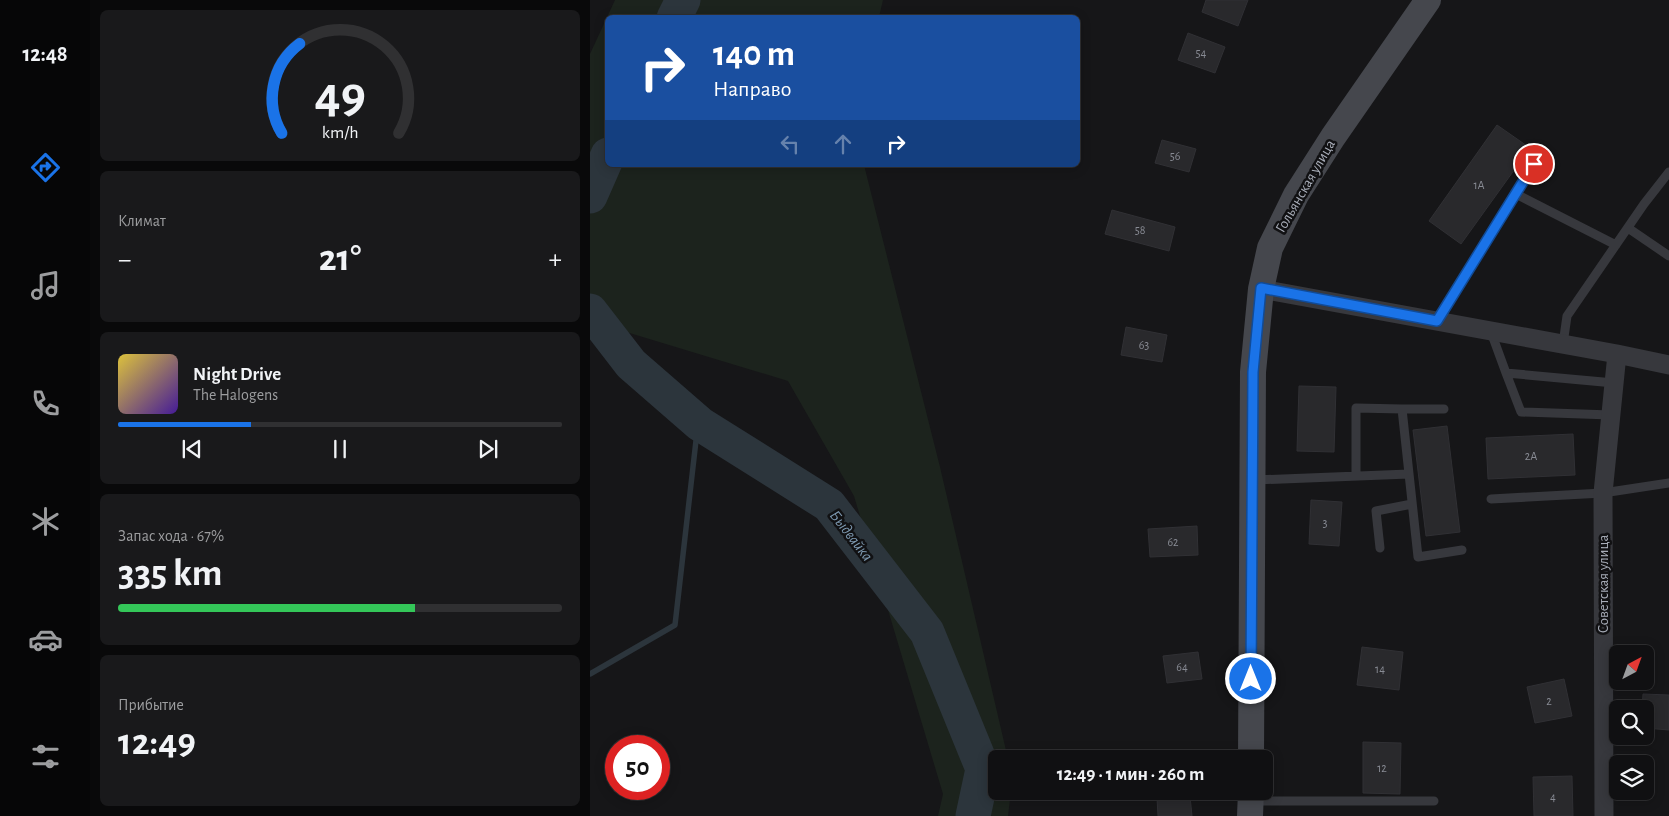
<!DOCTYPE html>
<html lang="ru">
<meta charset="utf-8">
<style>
body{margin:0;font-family:"Alegreya Sans",sans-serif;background:#19191b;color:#f1f3f6;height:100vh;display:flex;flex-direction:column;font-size:19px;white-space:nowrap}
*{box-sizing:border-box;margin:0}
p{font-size:16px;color:#9c9d9f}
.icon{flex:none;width:28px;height:28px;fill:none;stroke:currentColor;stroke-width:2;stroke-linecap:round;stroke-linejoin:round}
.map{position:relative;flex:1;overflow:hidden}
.details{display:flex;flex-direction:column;gap:10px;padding:10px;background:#09090a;width:500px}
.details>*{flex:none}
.banner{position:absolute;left:15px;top:15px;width:475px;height:152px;border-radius:8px;box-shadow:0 2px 12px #0003,0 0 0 1px #303032;background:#1a4fa0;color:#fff;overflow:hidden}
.needle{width:32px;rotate:41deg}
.fabs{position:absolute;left:1019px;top:645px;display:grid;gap:10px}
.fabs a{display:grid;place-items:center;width:45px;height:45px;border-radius:8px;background:#101012;box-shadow:0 2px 12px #0003,0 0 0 1px #303032;font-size:25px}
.speed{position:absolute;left:15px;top:735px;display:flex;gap:10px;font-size:25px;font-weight:700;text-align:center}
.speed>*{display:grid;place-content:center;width:65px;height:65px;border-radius:50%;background:#101012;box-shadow:0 2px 12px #0003,0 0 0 1px #303032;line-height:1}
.speed .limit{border:8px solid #d22;background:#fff;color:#111}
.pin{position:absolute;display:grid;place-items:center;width:42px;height:42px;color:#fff;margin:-21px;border:2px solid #fff;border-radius:50%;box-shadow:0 1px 5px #0007}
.me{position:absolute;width:55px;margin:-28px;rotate:0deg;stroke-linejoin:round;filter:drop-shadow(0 0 4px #0008)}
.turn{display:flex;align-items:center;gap:18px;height:105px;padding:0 25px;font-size:22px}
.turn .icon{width:65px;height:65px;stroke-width:2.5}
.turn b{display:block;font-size:35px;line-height:42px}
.lanes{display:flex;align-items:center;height:48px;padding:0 25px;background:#0003;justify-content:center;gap:25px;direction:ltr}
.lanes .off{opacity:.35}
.big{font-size:38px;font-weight:700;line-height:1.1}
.details .tile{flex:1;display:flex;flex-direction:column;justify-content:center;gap:8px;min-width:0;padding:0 18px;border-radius:8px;background:#19191b}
.details .dial{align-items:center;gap:0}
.dial svg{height:130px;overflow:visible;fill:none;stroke:#303032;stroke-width:7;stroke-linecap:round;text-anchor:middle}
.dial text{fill:#f1f3f6;stroke:none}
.song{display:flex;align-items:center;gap:15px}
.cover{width:60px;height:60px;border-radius:8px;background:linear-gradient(135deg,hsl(50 70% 55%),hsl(260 70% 35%))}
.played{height:5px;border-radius:2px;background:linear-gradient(90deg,#1a73e8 30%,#303032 30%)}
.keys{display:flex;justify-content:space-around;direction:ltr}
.heat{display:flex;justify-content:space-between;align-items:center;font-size:28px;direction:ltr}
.charge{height:8px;border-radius:4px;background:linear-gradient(90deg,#34c759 67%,#303032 0)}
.trip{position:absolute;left:398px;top:750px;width:285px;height:50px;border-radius:8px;background:#101012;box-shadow:0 2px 12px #0003,0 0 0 1px #303032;font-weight:700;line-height:50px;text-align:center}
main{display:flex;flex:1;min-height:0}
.dock{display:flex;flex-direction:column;width:90px;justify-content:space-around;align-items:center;background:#060607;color:#9c9d9f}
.dock .icon{width:35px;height:35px}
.dock .active{color:#1a73e8}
.dock b{font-size:22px;color:#f1f3f6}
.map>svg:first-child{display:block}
.green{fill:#1c231d}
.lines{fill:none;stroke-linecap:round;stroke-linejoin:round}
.stream{stroke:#2c353c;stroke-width:5.5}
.river{stroke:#2c353c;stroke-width:35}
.building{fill:#29292c;stroke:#303034}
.lane{stroke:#37383d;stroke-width:9}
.street{stroke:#37383d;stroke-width:19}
.secondary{stroke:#45474d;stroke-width:26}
.route-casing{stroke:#114b97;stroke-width:12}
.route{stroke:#1a73e8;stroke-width:9}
.labels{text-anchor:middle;stroke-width:5;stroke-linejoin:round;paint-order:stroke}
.number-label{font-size:12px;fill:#888b94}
.street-label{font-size:15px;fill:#a8adb8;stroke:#111113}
.water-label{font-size:16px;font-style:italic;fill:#7f9bb3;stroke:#111113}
</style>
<main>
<nav class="dock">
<b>12:48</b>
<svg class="icon active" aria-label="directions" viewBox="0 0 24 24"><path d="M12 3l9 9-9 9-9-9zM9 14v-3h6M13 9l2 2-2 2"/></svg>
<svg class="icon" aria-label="music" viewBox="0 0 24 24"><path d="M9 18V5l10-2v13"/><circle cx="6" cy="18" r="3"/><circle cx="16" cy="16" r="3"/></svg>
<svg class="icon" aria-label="phone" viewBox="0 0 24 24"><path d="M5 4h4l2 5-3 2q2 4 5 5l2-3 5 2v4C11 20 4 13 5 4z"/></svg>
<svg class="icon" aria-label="climate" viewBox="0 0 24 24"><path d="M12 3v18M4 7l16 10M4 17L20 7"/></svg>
<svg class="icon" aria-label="car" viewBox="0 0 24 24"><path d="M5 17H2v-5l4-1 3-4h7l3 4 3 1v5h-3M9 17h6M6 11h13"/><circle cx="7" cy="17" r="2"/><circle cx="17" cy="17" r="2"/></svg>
<svg class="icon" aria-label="filters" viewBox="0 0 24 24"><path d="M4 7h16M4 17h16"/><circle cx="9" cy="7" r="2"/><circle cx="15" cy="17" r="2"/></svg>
</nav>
<section class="details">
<div class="tile dial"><svg viewBox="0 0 100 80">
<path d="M14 69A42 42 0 1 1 86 69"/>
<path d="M14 69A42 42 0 0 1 25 14" stroke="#1a73e8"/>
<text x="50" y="56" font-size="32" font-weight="700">49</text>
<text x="50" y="72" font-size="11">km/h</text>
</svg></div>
<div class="tile"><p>Климат</p>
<div class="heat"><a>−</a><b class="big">21°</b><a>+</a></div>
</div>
<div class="tile">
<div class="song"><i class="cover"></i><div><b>Night Drive</b><p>The Halogens</p></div></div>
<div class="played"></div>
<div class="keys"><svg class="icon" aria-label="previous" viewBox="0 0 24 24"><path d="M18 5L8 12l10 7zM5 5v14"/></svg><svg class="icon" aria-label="pause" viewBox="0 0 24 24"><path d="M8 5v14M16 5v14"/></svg><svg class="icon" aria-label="next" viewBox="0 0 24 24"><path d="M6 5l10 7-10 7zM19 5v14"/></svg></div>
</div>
<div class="tile"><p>Запас хода · 67%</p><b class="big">335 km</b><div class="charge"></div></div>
<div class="tile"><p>Прибытие</p><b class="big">12:49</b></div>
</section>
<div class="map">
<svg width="1079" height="816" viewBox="0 0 1079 816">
<rect width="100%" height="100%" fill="#161618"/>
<path class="green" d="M 25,0 L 293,0 L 289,17 L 18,18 L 18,165 L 274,165 L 350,467 L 418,759 L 406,759 L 406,791 L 421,791 L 418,816 L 348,816 L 353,794 L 264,496 L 198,381 L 0,321 L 0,54 Z"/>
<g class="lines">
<path class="stream" d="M 0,674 L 85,625 L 108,423"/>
<path class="river" d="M 84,18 L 93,0
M 0,196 L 18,155
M 0,311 L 41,364 L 110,424 L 239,505 L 337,632 L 393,769 L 383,816"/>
</g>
<path class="building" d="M 616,0 L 658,0 L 648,26 L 612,12 Z
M 598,33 L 635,47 L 625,73 L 588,60 Z
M 907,125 L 940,148 L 871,244 L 839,221 Z
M 572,140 L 606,149 L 599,172 L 565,163 Z
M 522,210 L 585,227 L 579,251 L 515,234 Z
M 536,327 L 577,335 L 572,362 L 531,355 Z
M 709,386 L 746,387 L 744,452 L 707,451 Z
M 857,426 L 870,532 L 836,536 L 823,430 Z
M 983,434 L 985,475 L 898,479 L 896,438 Z
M 721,500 L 752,502 L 749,546 L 719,544 Z
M 607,526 L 608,555 L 560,557 L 558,529 Z
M 772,647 L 813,652 L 809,690 L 767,685 Z
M 608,652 L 612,679 L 577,683 L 573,656 Z
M 974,679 L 982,716 L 945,723 L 937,687 Z
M 1053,694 L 1079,695 L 1079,730 L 1055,728 L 1055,709 L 1052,709 Z
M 773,742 L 811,743 L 810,794 L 773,793 Z
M 579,755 L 608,755 L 608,759 L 579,759 Z
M 982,776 L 983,816 L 944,816 L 943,777 Z
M 600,796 L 602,816 L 568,816 L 567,798 Z"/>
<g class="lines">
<path class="lane" d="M 926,194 L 1026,245
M 1038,228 L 1079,256
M 847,321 L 944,164
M 901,332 L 916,373 L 1024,383
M 973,344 L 977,316 L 1054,204 L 1079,172
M 916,373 L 931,412 L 1021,415
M 854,409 L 812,409 L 828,557 L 872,550
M 766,475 L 766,408 L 812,409
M 665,480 L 819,474
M 901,499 L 1013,493 L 1079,483
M 790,548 L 786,511 L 822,504
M 663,801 L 844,801"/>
<path class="street" d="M 671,289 L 1027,354 L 1079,365
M 1014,816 L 1013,493 L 1027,354"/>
<path class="secondary" d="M 661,759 L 663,372 L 671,289 L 680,248 L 706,195 L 743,137 L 838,0
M 660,816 L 661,791"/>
</g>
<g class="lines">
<g class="route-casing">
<path id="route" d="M 661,679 L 663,372 L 671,288 L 847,321 L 944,164"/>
</g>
<use href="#route" class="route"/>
</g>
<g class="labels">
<g class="number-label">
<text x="611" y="57">54</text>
<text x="585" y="160">56</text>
<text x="889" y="189">1А</text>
<text x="550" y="234">58</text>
<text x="554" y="349">63</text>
<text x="941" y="460">2А</text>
<text x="735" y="527">3</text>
<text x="583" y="546">62</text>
<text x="592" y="671">64</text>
<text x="790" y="673">14</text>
<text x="959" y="705">2</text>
<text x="792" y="772">12</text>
<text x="963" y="801">4</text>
</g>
<g class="street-label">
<text transform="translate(715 186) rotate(-60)" y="5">Гольянская улица</text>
<text transform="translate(1013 584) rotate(-90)" y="5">Советская улица</text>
</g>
<g class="water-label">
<text transform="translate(262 535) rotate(52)" y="6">Быдвайка</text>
</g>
</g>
</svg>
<div class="fabs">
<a><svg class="needle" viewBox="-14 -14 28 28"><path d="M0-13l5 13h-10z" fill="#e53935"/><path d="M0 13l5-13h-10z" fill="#9c9d9f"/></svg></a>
<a><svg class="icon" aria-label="search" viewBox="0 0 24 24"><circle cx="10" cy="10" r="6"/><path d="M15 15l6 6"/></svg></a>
<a><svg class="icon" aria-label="layers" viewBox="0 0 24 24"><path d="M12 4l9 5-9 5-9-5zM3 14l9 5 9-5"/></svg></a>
</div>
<div class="speed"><div class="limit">50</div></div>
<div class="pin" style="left:944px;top:164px;background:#d93025"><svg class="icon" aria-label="arrive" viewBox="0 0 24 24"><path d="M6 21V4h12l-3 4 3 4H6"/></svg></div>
<svg class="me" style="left:661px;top:679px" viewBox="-20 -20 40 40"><circle r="17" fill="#1a73e8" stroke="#fff" stroke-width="3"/><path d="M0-11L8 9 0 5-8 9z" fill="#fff"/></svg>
<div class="trip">12:49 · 1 мин · 260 m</div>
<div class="banner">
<div class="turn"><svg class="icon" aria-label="right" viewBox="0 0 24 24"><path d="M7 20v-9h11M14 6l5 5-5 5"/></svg><div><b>140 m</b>Направо</div></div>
<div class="lanes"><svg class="icon off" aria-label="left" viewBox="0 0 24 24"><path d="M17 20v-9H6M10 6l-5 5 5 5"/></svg><svg class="icon off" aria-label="ahead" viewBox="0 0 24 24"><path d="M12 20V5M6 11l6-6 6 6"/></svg><svg class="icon" aria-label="right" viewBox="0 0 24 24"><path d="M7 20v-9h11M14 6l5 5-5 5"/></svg></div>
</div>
</div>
</main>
